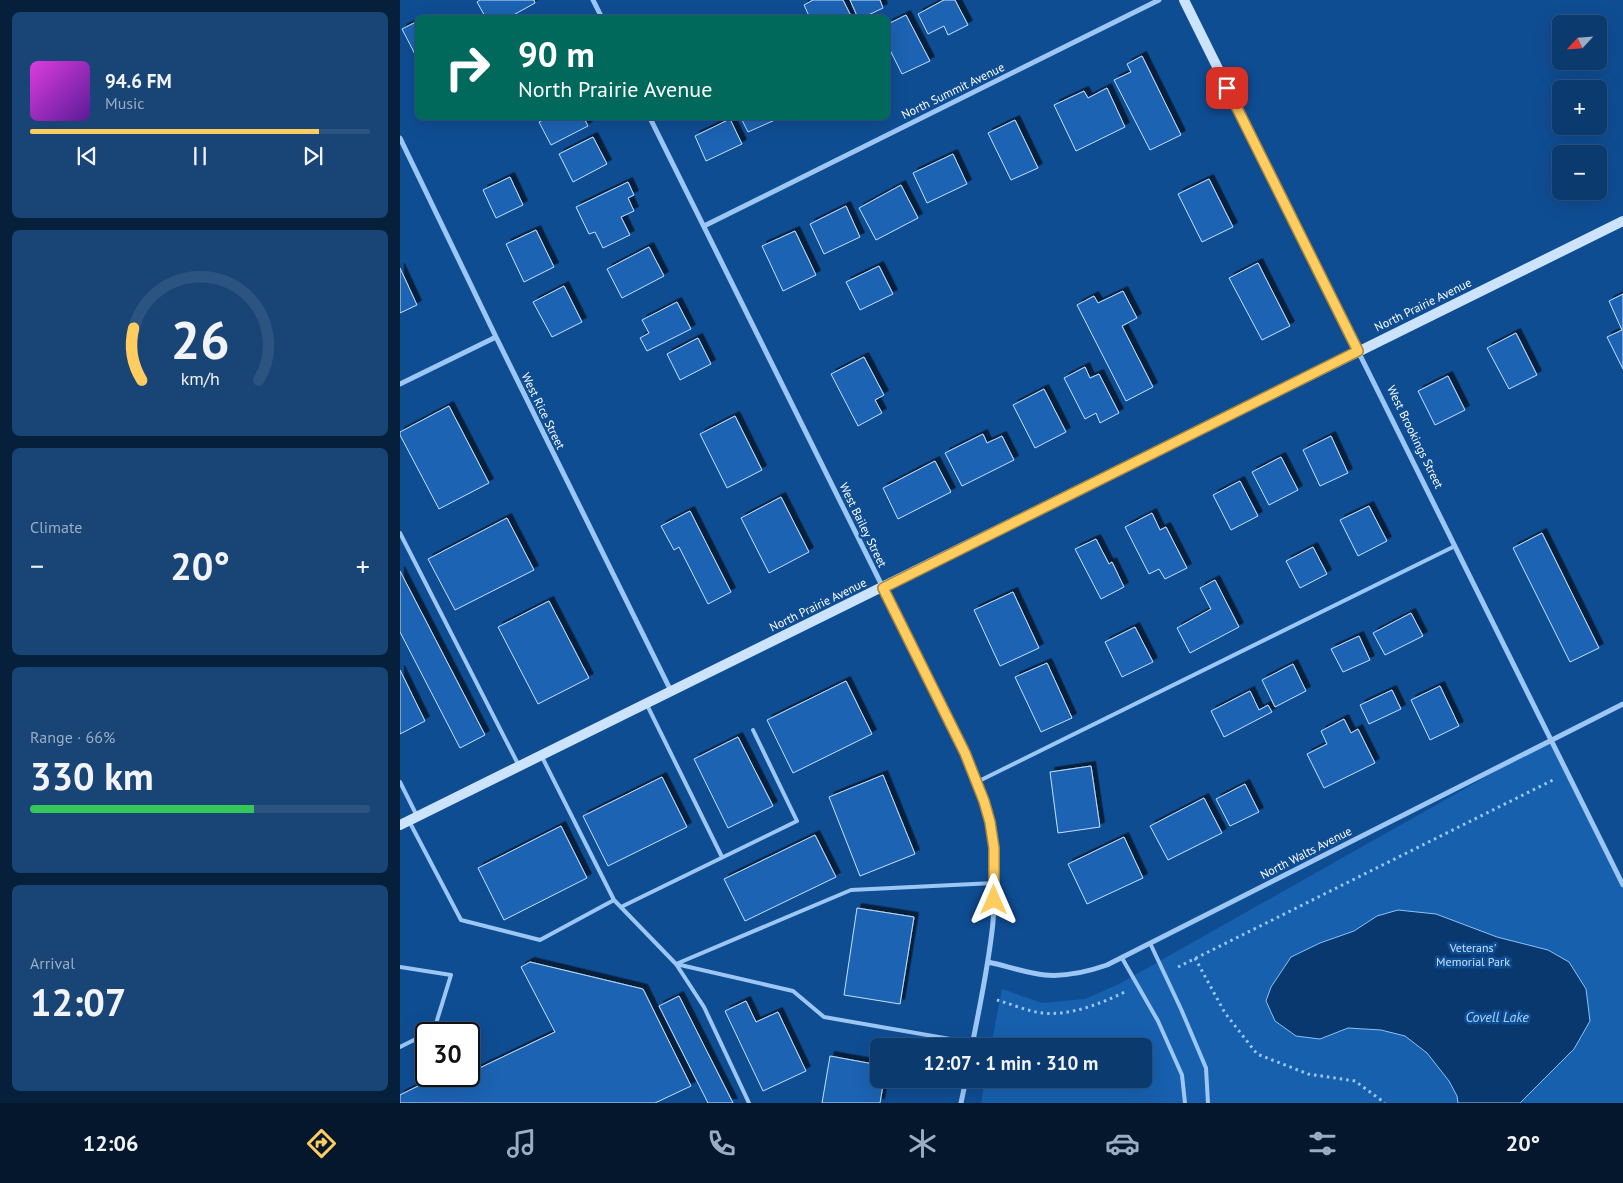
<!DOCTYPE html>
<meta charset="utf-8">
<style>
body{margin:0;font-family:"PT Sans",sans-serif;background:#194576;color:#f1f3f6;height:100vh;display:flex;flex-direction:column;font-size:19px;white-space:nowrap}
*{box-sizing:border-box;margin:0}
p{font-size:16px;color:#9aadc2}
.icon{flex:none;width:28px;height:28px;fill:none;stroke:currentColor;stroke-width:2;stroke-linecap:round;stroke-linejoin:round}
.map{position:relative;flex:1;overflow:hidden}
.panel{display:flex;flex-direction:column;gap:12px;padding:12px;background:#06203c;width:400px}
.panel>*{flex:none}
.top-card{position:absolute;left:15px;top:15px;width:475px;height:105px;border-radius:8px;box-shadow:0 5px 20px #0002,0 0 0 1px #2b5481;background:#00695c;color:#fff;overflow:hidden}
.needle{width:32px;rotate:244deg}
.controls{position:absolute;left:1152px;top:15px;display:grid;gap:10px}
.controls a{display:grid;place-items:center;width:55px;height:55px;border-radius:8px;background:#0b3a6e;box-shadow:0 5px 20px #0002,0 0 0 1px #2b5481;font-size:25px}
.speed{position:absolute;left:15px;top:1022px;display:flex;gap:10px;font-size:25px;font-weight:700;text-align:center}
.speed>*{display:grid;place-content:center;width:65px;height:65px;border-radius:50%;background:#0b3a6e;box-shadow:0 5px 20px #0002,0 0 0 1px #2b5481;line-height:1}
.speed .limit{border:2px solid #111;border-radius:8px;background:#fff;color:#111}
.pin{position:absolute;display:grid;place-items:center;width:42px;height:42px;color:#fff;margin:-21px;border-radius:10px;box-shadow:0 2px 8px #0006}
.me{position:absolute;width:55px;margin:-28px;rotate:0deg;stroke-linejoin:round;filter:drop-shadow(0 0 4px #0008)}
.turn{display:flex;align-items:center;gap:18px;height:105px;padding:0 20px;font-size:22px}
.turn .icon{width:65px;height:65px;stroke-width:2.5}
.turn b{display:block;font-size:35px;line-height:42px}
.big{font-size:38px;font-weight:700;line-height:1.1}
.panel .widget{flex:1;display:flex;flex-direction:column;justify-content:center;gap:8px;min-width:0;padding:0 18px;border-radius:8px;background:#194576}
.panel .dial{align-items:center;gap:0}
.dial svg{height:130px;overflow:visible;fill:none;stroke:#2b5481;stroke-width:7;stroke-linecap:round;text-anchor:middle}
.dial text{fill:#f1f3f6;stroke:none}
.song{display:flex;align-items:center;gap:15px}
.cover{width:60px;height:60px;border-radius:8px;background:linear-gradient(135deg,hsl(300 70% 55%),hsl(270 70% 35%))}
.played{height:5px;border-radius:2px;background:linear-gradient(90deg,#ffcc5f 85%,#2b5481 85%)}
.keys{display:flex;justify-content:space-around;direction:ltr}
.heat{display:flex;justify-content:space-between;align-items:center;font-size:28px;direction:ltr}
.charge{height:8px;border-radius:4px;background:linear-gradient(90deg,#34c759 66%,#2b5481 0)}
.trip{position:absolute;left:470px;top:1038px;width:282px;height:50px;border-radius:8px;background:#0b3a6e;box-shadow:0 5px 20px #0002,0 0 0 1px #2b5481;font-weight:700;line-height:50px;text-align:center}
.menu{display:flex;height:80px;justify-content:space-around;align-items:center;background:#04172c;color:#9aadc2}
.menu .icon{width:35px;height:35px}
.menu .selected{color:#ffcc5f}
.menu b{font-size:22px;color:#f1f3f6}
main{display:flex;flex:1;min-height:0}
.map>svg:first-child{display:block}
.green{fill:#1760ae}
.water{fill:#09386f;stroke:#8dc2f7}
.building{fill:#1d64b3;stroke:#c4e0fe;filter:url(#shadow)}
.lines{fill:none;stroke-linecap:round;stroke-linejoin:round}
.path{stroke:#9cc6f4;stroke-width:3;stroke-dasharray:2.5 4;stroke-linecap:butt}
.lane{stroke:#9cc6f4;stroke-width:4}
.street{stroke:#9cc6f4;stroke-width:5}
.secondary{stroke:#cce3fd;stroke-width:10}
.route-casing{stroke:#a6853e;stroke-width:12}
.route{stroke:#ffcc5f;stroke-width:9}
.labels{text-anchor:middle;stroke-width:5;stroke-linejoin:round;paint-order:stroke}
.street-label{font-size:12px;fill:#fff;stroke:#0f4d93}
.park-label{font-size:12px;fill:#c4e0fe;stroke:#0f4d93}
.water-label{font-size:14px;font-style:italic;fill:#a8d0fb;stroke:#0f4d93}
</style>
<main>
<section class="panel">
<div class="widget">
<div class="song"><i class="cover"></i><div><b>94.6 FM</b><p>Music</p></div></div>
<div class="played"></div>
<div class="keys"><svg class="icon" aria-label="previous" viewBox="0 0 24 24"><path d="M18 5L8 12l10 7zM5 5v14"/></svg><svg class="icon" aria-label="pause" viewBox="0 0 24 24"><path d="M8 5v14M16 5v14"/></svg><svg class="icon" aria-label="next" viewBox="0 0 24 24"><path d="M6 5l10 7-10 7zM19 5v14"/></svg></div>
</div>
<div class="widget dial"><svg viewBox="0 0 100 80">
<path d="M14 69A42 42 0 1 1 86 69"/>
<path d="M14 69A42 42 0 0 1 9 37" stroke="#ffcc5f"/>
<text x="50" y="56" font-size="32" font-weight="700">26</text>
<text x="50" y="72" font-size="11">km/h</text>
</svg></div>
<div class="widget"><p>Climate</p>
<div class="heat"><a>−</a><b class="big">20°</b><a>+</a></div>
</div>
<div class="widget"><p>Range · 66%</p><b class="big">330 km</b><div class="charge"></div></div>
<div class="widget"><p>Arrival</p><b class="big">12:07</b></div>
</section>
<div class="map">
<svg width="1223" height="1103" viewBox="0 0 1223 1103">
<defs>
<filter id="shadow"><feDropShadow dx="4.5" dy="-4.5" stdDeviation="0" flood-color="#0009"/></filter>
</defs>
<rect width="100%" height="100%" fill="#0f4d93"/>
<path class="green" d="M 1151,740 L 1223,885 L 1223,1103 L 581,1103 L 585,1079 L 744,1079 L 744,1046 L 591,1046 L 602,989 L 642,1003 L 685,999 L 719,984 Z"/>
<path class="water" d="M 998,910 L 1036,914 L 1097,937 L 1148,950 L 1169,962 L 1186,989 L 1190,1021 L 1174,1049 L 1120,1103 L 1058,1103 L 1057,1096 L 1049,1081 L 1027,1053 L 1005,1036 L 981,1030 L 948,1028 L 920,1039 L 896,1036 L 875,1021 L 866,1001 L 871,987 L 891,957 L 920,943 L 954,931 L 977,916 Z"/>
<path class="building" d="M 80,0 L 134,0 L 135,3 L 108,18 L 86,18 L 77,2 Z
M 413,0 L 443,0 L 452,18 L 410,18 L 404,5 Z
M 450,0 L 480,0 L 483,8 L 462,18 L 458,18 Z
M 544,0 L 555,0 L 568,25 L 548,35 L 544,26 L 528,34 L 518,14 Z
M 506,15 L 530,61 L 502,74 L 488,46 L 488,24 Z
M 18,21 L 18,60 L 2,29 Z
M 742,56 L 781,135 L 750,150 L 714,80 L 731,72 L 727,64 Z
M 707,88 L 725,127 L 676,151 L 654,105 L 684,91 L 688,98 Z
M 147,118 L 184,118 L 188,126 L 151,145 L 139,122 Z
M 341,118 L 374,118 L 375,120 L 348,132 Z
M 330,119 L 342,144 L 306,161 L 295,136 Z
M 615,120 L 638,168 L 611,180 L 588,133 Z
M 193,137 L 207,164 L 173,182 L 159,154 Z
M 553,154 L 567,184 L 527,203 L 513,173 Z
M 110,177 L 123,205 L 96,218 L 83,190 Z
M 809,179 L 833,227 L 802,242 L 778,194 Z
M 228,182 L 234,195 L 228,198 L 234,211 L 221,217 L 230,235 L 203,248 L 195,232 L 189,234 L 176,207 Z
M 501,185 L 518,218 L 476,240 L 459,208 Z
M 446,206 L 460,237 L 424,254 L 410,224 Z
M 136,230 L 154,267 L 124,282 L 106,244 Z
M 395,231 L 416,275 L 383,291 L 362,246 Z
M 249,247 L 264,276 L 222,298 L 207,269 Z
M 858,263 L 890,326 L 862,340 L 829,278 Z
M 479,266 L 493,294 L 460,310 L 446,282 Z
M 0,268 L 17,305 L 0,313 Z
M 164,286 L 182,322 L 152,337 L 133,302 Z
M 723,291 L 737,318 L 722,326 L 753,387 L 726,401 L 677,305 L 694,296 L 698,303 Z
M 1223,294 L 1223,369 L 1207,337 L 1222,330 L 1209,301 Z
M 277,302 L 291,329 L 247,351 L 240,338 L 249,333 L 242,320 Z
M 1116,333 L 1137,375 L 1109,389 L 1087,348 Z
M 298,338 L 311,364 L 280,380 L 267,354 Z
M 464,357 L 484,395 L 475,400 L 482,413 L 458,426 L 431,374 Z
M 685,367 L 690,378 L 699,374 L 719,413 L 700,423 L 696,413 L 685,419 L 664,378 Z
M 1048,376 L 1065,410 L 1035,425 L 1018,391 Z
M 644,389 L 666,432 L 635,448 L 613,405 Z
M 49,406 L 89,483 L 39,509 L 0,435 L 0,432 Z
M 335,416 L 362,470 L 327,488 L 300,434 Z
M 583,434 L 587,443 L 602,436 L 614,460 L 562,486 L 545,453 Z
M 931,436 L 948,473 L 920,486 L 903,450 Z
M 881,457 L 898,490 L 869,505 L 852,472 Z
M 535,461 L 551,492 L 498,519 L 483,488 Z
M 840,481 L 858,516 L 831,530 L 813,495 Z
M 381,497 L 409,552 L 369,573 L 341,518 Z
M 969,506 L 987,541 L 958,556 L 940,520 Z
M 290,511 L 331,592 L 308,604 L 279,547 L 274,550 L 261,526 Z
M 752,513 L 760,530 L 766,527 L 787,568 L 765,579 L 759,569 L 749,574 L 725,527 Z
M 107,518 L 134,570 L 55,610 L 28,559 Z
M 1142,533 L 1199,648 L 1170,662 L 1113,548 Z
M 696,539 L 709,564 L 712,562 L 724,587 L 701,599 L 675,549 Z
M 913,547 L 927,574 L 900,588 L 886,561 Z
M 0,571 L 85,735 L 60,748 L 0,632 Z
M 815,580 L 839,627 L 790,653 L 777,628 L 811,609 L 800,588 Z
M 613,592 L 639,648 L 600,666 L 574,610 Z
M 149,601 L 189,678 L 138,704 L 98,627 Z
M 1011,613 L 1023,636 L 985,655 L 973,633 Z
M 735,627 L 753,662 L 722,677 L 705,642 Z
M 959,636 L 970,660 L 943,672 L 931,649 Z
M 647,663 L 672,718 L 641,732 L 615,677 Z
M 893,664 L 906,691 L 875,707 L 862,680 Z
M 0,670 L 25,721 L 0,734 Z
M 446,681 L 472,734 L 393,773 L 367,720 Z
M 1040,686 L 1059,726 L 1030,740 L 1011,700 Z
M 992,690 L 1001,709 L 969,724 L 960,705 Z
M 850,691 L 859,710 L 868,705 L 872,712 L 824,737 L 811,711 Z
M 944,719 L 951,733 L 958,729 L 975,763 L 924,788 L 907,754 L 927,744 L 921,731 Z
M 338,737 L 373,806 L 328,828 L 294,759 Z
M 691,766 L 700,827 L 658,833 L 650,772 Z
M 483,775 L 515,854 L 460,876 L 429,797 Z
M 262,777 L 287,827 L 208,866 L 183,816 Z
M 845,784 L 859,812 L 830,826 L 816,799 Z
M 804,798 L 822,833 L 768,860 L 750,826 Z
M 161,826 L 187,878 L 104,920 L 78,868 Z
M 415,835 L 436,877 L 345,921 L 324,879 Z
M 724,837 L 743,878 L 687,904 L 668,864 Z
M 457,908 L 514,917 L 500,1004 L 444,995 Z
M 130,962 L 243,989 L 291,1086 L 255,1103 L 0,1103 L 0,1095 L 38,1076 L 45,1076 L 48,1084 L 63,1076 L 69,1076 L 69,1073 L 155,1032 L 121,967 Z
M 279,996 L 333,1103 L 308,1103 L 259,1006 Z
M 346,1001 L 356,1022 L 378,1012 L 406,1071 L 363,1091 L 325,1011 Z
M 430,1056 L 479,1065 L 479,1079 L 484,1079 L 480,1103 L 422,1103 Z"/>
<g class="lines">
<path class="path" d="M 795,958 L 825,1013 L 857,1054 L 908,1074 L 955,1081 L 985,1103
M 778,967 L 1155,779
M 597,1000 C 611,1004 627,1011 642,1013 C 671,1016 699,1004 725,992"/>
<path class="lane" d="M 0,533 L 118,764
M 247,705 L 322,857
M 142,757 L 214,900 L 276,964 L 451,890 L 594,883
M 0,782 L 17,816
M 577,782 L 1055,546
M 9,821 L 61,920 L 140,940 L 214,900
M 221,907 L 397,821 L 353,730
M 750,943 L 781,1009 L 806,1068 L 808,1103
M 722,958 L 758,1021 L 782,1075 L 785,1103
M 276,964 L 393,991 L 424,1017 L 573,1043
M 276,964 L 304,1007 L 349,1103
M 0,967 L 51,975 L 34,1030 L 0,1047"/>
<path class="street" d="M 193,0 L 202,18
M 250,118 L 565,753 C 574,776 585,800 590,824 C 604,899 586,973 572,1046
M 0,138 L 96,337 L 271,691
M 304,226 L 759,0
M 958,351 L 1223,885
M 0,384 L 96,337
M 588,962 C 607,966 626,973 645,975 C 667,977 687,972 707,965 L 1223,704
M 561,1103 L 566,1079"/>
<path class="secondary" d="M 784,0 L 958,351
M 0,825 L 1223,221"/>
</g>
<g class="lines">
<g class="route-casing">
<path id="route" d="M 594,900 L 594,848 L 590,822 L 584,801 L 565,753 L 483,588 L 958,351 L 827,88"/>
</g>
<use href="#route" class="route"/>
</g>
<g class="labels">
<g class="street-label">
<text transform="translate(553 91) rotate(-26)" y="4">North Summit Avenue</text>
<text transform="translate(1023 305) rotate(-26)" y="4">North Prairie Avenue</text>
<text transform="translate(143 411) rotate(64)" y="4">West Rice Street</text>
<text transform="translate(1015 437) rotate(64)" y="4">West Brookings Street</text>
<text transform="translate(463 525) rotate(64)" y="4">West Bailey Street</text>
<text transform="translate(418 605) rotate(-26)" y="4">North Prairie Avenue</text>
<text transform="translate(906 853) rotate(-27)" y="4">North Walts Avenue</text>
</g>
<g class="park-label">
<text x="1073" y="952">Veterans'<tspan x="1073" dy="14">Memorial Park</tspan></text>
</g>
<g class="water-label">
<text x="1097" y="1022">Covell Lake</text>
</g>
</g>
</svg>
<div class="controls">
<a><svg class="needle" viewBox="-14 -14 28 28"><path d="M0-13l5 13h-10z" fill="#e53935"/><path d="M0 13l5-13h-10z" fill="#9aadc2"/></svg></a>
<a>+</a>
<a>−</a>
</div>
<div class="speed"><div class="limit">30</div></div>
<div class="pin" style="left:827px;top:88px;background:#d93025"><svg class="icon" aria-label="arrive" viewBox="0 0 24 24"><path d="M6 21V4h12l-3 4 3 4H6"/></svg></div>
<svg class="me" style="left:594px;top:900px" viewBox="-20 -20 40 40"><path d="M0-17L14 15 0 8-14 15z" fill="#ffcc5f" stroke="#fff" stroke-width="4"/></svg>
<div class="trip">12:07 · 1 min · 310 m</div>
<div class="top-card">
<div class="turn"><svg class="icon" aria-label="right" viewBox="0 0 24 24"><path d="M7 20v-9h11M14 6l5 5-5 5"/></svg><div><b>90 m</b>North Prairie Avenue</div></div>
</div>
</div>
</main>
<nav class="menu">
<b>12:06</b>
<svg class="icon selected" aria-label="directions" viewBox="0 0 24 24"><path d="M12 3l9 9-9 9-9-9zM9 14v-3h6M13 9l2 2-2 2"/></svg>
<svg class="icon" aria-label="music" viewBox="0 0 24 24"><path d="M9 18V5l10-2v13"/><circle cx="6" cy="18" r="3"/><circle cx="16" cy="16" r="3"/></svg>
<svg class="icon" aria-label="phone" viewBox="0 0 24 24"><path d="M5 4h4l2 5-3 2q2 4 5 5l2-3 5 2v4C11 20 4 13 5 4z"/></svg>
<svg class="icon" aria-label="climate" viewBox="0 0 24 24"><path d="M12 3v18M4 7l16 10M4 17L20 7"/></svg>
<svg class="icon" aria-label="car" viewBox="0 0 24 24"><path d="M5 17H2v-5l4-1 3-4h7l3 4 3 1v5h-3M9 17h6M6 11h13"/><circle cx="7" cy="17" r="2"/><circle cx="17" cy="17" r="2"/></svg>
<svg class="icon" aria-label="filters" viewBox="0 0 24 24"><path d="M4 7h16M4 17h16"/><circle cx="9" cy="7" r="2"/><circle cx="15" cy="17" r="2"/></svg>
<b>20°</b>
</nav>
